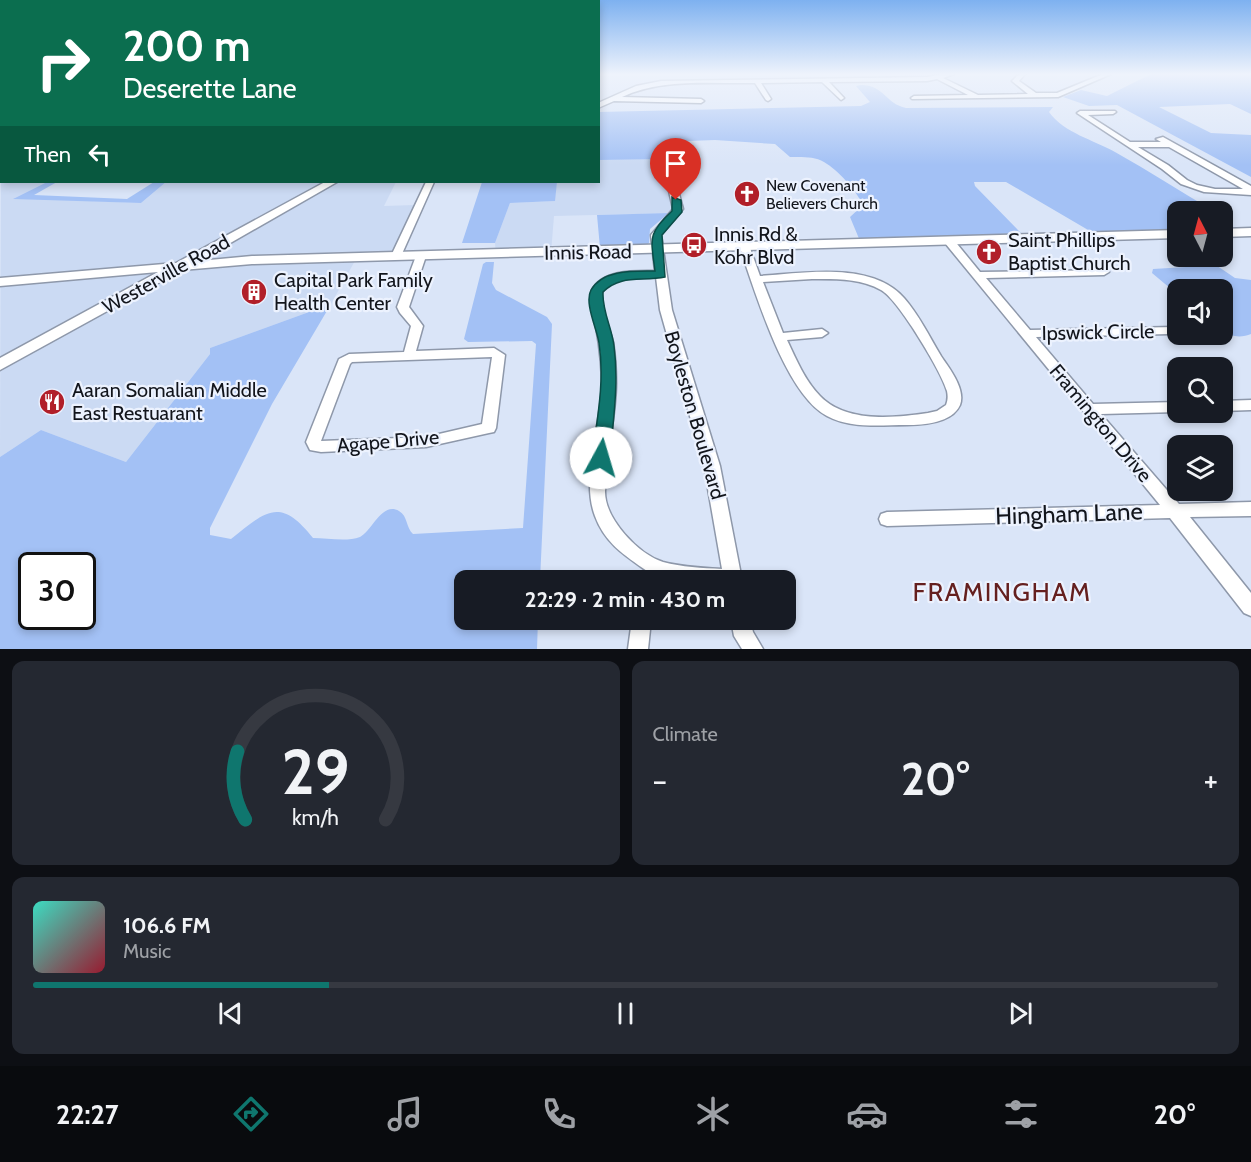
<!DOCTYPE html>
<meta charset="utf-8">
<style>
body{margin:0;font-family:Cabin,sans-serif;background:#242831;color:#f1f3f6;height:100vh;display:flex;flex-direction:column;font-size:22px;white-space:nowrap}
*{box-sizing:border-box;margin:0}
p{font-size:20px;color:#9ea1a6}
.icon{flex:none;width:33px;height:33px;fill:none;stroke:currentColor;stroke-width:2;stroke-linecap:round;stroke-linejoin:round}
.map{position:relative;height:649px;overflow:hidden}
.panel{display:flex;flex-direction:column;gap:12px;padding:12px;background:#0d0f14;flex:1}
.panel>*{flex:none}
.guide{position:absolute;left:0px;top:0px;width:600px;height:183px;box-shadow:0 3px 9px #0003;background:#0b6e4f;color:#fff;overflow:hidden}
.needle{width:39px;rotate:354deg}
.tools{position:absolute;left:1167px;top:201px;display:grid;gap:12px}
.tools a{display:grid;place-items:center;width:66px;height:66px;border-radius:12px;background:#171b24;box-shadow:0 3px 9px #0003;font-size:30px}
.speed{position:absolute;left:18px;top:552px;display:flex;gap:12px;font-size:30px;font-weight:700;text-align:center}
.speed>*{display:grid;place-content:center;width:78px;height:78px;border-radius:50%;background:#171b24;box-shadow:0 3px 9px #0003;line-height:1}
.speed .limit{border:3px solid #111;border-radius:9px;background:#fff;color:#111}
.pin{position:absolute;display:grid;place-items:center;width:51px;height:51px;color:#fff;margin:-62px -26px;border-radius:50% 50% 50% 0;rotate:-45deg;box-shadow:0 0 6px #0007}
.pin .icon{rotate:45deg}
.me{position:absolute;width:66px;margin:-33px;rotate:6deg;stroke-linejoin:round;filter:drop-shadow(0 0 4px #0008)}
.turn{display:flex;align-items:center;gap:21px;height:126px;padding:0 24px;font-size:27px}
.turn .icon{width:78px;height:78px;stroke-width:2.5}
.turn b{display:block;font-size:42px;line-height:51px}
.then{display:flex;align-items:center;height:57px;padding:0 24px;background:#0003;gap:12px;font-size:22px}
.big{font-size:45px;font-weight:700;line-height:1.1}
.panel .card{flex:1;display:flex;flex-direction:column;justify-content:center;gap:9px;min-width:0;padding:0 21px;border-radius:12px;background:#242831}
.panel .dial{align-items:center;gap:0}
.dial svg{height:156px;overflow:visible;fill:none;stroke:#363941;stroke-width:7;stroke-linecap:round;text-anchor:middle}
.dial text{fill:#f1f3f6;stroke:none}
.song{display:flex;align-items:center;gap:18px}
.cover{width:72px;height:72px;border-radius:9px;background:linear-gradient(135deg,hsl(170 70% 55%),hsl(350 70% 35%))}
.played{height:6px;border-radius:3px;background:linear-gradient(90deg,#0f766e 25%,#363941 25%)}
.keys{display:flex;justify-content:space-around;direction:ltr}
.heat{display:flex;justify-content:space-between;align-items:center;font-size:33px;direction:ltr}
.panel .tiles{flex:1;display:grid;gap:12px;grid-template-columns:1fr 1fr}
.card:last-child{grid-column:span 2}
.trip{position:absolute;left:454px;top:570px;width:342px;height:60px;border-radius:12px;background:#171b24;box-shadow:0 3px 9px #0003;font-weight:700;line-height:60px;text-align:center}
.tabs{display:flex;height:96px;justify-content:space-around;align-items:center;background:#090b0e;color:#9ea1a6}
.tabs .icon{width:42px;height:42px}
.tabs .selected{color:#0f766e}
.tabs b{font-size:27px;color:#f1f3f6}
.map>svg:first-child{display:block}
.built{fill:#cbdaf3}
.green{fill:#a3c1f5;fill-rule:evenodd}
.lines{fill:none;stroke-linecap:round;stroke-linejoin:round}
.minor-casing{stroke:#8e98aa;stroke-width:3}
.major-casing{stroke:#8e98aa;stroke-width:3}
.minor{fill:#fff;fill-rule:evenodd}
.major{fill:#fff;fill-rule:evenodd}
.route{fill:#0f766e;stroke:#0a4d48;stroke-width:1.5}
.labels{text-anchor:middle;stroke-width:4.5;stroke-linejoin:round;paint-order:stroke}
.far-poi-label{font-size:16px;fill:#12151c;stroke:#ecf2fe;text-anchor:start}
.poi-label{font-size:20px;fill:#12151c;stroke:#ecf2fe;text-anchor:start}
.street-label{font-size:20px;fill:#12151c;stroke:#ecf2fe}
.near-street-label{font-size:24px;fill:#12151c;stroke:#ecf2fe}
.near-neighbourhood-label{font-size:26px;letter-spacing:1.5px;fill:#65201f;stroke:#ecf2fe}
</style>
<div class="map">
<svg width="1251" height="649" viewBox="0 0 1251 649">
<rect width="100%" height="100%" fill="#dae5f8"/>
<path class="built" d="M 666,159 L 677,206 L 676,213 L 554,216 L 551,253 L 496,255 L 495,243 L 510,203 L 554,201 L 557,182 L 598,182 L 599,160 Z
M 1,172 L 2,182 L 47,182 L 15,198 L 141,203 L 166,182 L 396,182 L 384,206 L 415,205 L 391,258 L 356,259 L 331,304 L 210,348 L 210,354 L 126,462 L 41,430 L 0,457 Z"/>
<path class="green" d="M 1151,74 L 1251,74 L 1251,114 L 1230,104 L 1159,107 L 1211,133 L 1251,135 L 1251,177 L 1117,105 L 1089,106 L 1063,97 L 1081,90 L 1107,96 Z
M 861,85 C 884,85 886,104 906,108 L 1053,107 L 1049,112 C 1064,133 1094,140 1115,152 C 1149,171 1181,192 1214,211 L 1178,212 L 1177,232 L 1095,234 L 1006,182 L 974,182 L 975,186 L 1021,233 L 1020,236 L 860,241 L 850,217 L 863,205 C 856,190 838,170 824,162 C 814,156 801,157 790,157 L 775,144 L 715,140 L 661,142 L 666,159 L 599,160 L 598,112 L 861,106 L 870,102 L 856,86 Z
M 47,182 L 57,182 L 34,195 L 127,199 L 154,182 L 166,182 L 141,203 L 13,199 Z
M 482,182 L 557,182 L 555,201 L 510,203 L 495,243 L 462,243 Z
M 669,213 L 650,229 L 649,243 L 645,246 L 600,248 L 597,215 Z
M 1178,257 L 1204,257 L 1235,278 L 1251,280 L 1251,334 C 1242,338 1230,337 1223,331 L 1222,290 L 1178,290 L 1177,294 L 1152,273 L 1153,269 L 1186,267 L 1187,264 Z
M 486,262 L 494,262 L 492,283 L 496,290 L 547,317 L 552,324 L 540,580 L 465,580 L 465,620 L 538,620 L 537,649 L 0,649 L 0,457 L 41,430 L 126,462 L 210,354 L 210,348 L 331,304 L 272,404 L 210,528 L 210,535 L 231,539 C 266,511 280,496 313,538 C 327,538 347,542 360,537 C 372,531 382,501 399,511 C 408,516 406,528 413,534 L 523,528 L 536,344 L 532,341 L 468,342 L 464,339 L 483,264 ZM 32,566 L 82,566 L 82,616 L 32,616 Z"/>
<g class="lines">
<g class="minor-casing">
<path id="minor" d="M 942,74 L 954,74 L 943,78 L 978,95 L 1028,94 L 1012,81 L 1019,74 L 1025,74 L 1019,81 L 1036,93 L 1057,93 L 1103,74 L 1111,74 L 1058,97 L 912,99 L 911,98 L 914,96 L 968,95 L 937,79 L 927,81 L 829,82 L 844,98 L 841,100 L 822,82 L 761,83 L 771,99 L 768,101 L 766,100 L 755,83 C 711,84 662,78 622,97 L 701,99 L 704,101 L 701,103 L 614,101 L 598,108 L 598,103 L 636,86 L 661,81 L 927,77 Z
M 0,79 L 2,79 L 2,83 L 0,83 Z
M 0,104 L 2,104 L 2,108 L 0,108 Z
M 1115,111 L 1116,112 L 1113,114 L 1088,115 L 1130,142 L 1161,142 L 1156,139 L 1163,137 L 1251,186 L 1251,195 L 1204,192 L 1181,184 L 1162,169 L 1077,113 L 1080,111 ZM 1138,147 L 1169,147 L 1243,189 L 1215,189 L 1197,185 L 1187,180 L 1168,165 Z
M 664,162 L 671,164 L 683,209 L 661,235 L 672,310 L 720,466 L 742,580 L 679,580 L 663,577 L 662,580 L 644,580 L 647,571 C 624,555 605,543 595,516 C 580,477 603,421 602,380 C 601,353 598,333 592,308 C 591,302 589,295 592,290 C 603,269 636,271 655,271 L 651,235 L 673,209 L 663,164 ZM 656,277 L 660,310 L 704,466 L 722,569 C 702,568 682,567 663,562 C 638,554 605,519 605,492 C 605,455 616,419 616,383 C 616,370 615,355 613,342 C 610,330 599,304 602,293 C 608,275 641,278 656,277 Z
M 426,182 L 434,182 L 401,256 L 396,259 L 392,258 L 391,256 Z
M 949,238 L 953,239 L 980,272 L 1108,270 L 1109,272 L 1104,275 L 986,278 L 1030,330 L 1174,327 L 1176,330 L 1170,334 L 1036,337 L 1093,404 L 1178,402 L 1178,412 L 1101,414 L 1179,504 L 1251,502 L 1251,516 L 1190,517 L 1251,593 L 1251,616 L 1244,613 L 1170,518 L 887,526 L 881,524 L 879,519 L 881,514 L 887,512 L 1160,505 L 945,243 L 944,241 Z
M 745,245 L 750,248 L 760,276 C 803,273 872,261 904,298 C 919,315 929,336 941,356 C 949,368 966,389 960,405 C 952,423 924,425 907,425 C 880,425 851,429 827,416 C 785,394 755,291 740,248 ZM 812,279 C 835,279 860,278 881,290 C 898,299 941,371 947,391 C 948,396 948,400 946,405 L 937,411 L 928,413 C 894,418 846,423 820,396 C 805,381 796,359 787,340 L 822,337 L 828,333 L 822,329 L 783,333 L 763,282 Z
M 421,253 L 426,256 L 409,307 L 423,326 L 416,351 L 494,348 L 505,355 L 496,428 L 494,432 L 489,433 L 426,447 L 321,452 L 310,450 L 306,442 L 339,359 L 349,354 L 404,352 L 411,326 L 400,313 L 397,307 L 416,256 ZM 492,357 L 482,424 L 426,437 L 321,441 L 350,364 L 352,362 Z
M 1251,400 L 1251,410 L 1222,411 L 1222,401 Z
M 632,620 L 651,620 L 648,649 L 628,649 Z
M 731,620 L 750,620 L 753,632 L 763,649 L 742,649 L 734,636 Z"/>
</g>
<g class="major-casing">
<path id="major" d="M 325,182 L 337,182 L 199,261 L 252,256 L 1178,230 L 1178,238 L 252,264 L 182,270 L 0,370 L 0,358 L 158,272 L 0,286 L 0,278 L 176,263 Z
M 1251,228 L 1251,236 L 1222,237 L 1222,229 Z"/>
</g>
<use href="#minor" class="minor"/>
<use href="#major" class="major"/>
</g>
<linearGradient id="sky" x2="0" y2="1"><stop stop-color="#7eb1f0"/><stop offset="0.45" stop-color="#eef3fc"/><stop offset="1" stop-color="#eef3fc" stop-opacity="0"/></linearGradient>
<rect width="1251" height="165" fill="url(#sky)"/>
<path class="route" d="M 672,197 L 681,200 L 682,212 L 662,235 L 665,277 C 642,282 621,274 603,292 C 602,311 612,328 614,346 C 619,384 613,420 610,458 L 607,462 L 595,462 L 592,458 C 597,420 605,381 599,343 C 597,329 584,303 591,290 C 603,269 634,271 655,271 C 651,239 647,234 672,211 Z"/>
<defs>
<g id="church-disc" transform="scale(1.35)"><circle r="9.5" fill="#b11f29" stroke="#ecf2fe"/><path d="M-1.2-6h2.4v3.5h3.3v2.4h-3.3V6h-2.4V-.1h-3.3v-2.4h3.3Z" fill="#fff"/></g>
<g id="bus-disc" transform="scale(1.35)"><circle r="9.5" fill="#b11f29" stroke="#ecf2fe"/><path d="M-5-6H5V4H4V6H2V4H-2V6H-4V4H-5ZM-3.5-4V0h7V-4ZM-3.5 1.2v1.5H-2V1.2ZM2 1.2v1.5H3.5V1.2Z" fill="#fff"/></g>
<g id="building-disc" transform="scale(1.35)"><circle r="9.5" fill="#b11f29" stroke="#ecf2fe"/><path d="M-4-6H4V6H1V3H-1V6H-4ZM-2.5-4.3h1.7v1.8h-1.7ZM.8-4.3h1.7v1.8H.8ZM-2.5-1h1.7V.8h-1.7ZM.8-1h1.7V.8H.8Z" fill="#fff"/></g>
<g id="restaurant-disc" transform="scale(1.35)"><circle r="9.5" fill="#b11f29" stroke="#ecf2fe"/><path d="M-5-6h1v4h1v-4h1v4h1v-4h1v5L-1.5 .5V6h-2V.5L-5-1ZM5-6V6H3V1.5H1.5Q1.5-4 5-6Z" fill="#fff"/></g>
</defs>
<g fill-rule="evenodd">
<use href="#church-disc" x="747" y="194"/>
<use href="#bus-disc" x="694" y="245"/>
<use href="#church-disc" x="989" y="252"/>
<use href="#building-disc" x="254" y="292"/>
<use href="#restaurant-disc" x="52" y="402"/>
</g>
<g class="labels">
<g class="far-poi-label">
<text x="766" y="191">New Covenant<tspan x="766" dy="18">Believers Church</tspan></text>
</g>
<g class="poi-label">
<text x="714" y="241">Innis Rd &amp;<tspan x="714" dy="23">Kohr Blvd</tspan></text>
<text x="1008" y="247">Saint Phillips<tspan x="1008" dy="23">Baptist Church</tspan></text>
<text x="274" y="287">Capital Park Family<tspan x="274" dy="23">Health Center</tspan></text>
<text x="72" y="397">Aaran Somalian Middle<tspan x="72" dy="23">East Restuarant</tspan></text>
</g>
<g class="street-label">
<text transform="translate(588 252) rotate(-1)" y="7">Innis Road</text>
<text transform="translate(166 274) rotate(-29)" y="7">Westerville Road</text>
<text transform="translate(1098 332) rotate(-1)" y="7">Ipswick Circle</text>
<text transform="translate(695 415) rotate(74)" y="7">Boyleston Boulevard</text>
<text transform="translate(1101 423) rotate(50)" y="7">Framington Drive</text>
<text transform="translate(388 441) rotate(-5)" y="7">Agape Drive</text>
</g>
<g class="near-street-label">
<text transform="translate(1069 514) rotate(-2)" y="8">Hingham Lane</text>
</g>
<g class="near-neighbourhood-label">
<text x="1002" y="601">FRAMINGHAM</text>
</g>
</g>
</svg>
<div class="tools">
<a><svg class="needle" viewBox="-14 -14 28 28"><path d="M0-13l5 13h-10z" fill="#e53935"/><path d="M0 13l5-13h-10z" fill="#9ea1a6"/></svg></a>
<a><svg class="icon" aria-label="sound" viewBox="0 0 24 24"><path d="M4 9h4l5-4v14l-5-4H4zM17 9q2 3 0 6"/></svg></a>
<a><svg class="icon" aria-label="search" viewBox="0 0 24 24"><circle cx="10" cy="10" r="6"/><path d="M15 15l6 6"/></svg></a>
<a><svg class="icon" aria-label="layers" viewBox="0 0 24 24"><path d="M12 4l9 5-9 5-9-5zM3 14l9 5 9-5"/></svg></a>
</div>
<div class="speed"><div class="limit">30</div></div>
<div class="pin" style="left:676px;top:200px;background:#d93025"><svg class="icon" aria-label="arrive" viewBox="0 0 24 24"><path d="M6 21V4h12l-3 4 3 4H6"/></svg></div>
<svg class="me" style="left:601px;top:458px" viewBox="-20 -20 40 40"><circle r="19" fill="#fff"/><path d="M0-13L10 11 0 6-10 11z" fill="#0f766e"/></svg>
<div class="trip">22:29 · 2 min · 430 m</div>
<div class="guide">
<div class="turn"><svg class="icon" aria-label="right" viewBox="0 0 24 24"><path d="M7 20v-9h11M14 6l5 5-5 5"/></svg><div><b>200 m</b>Deserette Lane</div></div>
<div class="then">Then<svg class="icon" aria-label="left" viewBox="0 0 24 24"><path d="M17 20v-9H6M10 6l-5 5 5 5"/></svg></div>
</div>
</div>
<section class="panel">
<div class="tiles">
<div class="card dial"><svg viewBox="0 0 100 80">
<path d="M14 69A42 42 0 1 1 86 69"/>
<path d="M14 69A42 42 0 0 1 10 34" stroke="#0f766e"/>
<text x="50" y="56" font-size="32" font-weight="700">29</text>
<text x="50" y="72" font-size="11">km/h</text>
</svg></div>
<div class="card"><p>Climate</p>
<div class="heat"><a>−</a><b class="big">20°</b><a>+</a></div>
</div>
<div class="card">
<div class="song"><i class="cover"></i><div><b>106.6 FM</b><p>Music</p></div></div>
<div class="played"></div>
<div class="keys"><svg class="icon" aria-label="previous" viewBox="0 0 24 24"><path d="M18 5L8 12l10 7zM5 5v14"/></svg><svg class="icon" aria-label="pause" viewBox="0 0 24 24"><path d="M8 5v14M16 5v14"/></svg><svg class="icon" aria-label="next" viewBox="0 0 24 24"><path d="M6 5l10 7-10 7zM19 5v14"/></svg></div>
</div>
</div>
</section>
<nav class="tabs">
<b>22:27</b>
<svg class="icon selected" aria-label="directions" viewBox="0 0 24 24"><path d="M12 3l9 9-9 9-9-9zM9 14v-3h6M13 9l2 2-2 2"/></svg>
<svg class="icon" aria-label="music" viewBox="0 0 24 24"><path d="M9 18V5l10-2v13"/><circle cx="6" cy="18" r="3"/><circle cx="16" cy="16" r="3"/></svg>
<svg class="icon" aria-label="phone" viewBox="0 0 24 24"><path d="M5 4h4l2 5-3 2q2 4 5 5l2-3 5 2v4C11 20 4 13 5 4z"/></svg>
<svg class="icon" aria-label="climate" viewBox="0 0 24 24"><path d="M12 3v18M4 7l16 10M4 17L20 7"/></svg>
<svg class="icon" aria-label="car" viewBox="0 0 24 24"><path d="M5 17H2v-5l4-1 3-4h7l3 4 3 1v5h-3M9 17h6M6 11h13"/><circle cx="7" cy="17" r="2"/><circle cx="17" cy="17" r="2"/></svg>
<svg class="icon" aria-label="filters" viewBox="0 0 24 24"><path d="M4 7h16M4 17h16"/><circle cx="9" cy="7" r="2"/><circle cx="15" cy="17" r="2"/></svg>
<b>20°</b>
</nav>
